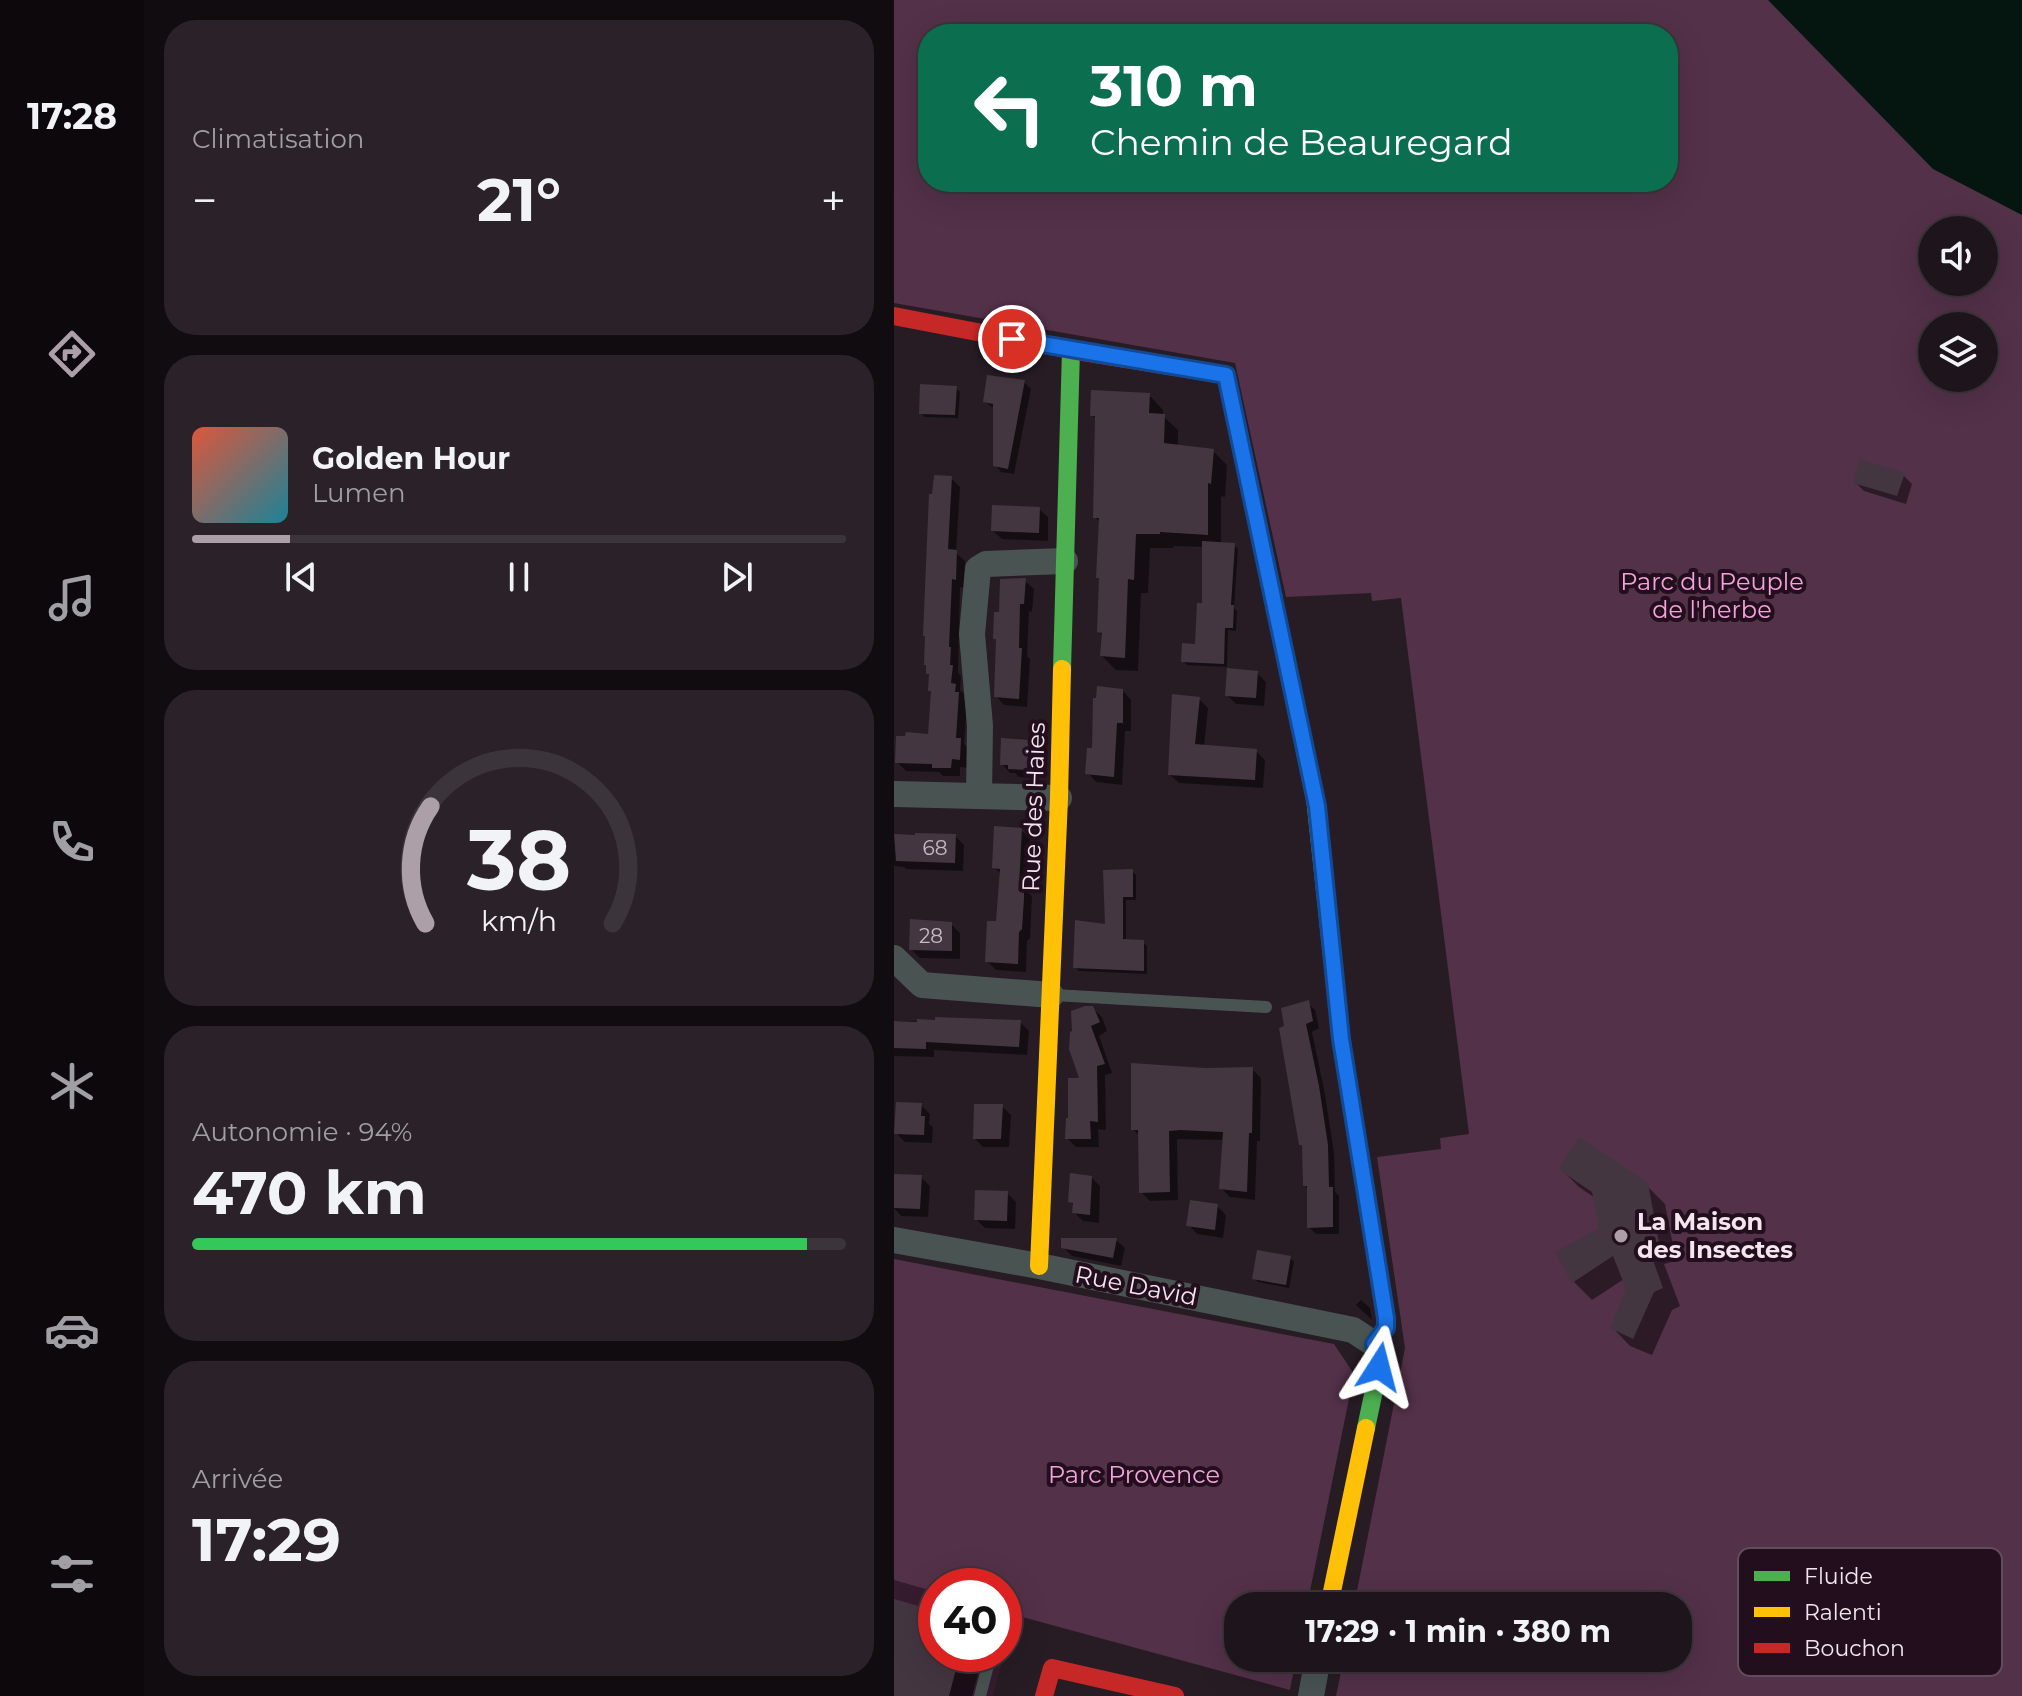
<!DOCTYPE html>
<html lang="fr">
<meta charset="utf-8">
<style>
body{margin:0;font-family:Montserrat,sans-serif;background:#2a2228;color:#f1f3f6;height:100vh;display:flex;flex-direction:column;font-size:30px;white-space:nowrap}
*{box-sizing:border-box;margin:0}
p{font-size:26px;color:#a09fa3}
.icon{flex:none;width:44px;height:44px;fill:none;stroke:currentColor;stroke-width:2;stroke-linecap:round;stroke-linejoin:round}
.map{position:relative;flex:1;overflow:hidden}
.side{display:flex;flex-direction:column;gap:20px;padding:20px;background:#100c0f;width:750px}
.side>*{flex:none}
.banner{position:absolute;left:24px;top:24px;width:760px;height:168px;border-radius:32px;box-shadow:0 8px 32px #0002,0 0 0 2px #3b343a;background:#0b6e4f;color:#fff;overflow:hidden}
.controls{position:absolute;left:1024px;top:216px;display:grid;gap:16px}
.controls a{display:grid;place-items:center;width:80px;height:80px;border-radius:50%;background:#1d151b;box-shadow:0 8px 32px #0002,0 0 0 2px #3b343a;font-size:40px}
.speed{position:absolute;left:24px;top:1568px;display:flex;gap:16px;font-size:40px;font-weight:700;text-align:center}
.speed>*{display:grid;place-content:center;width:104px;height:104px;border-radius:50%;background:#1d151b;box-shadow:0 8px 32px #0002,0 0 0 2px #3b343a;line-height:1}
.speed .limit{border:12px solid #d22;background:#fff;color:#111}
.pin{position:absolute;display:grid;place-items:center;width:68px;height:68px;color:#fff;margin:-34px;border:4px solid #fff;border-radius:50%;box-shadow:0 2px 8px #0007}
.me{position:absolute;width:88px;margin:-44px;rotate:9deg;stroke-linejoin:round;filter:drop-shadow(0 0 6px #0008)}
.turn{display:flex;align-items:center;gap:28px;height:168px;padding:0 40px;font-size:36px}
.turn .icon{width:104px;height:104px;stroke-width:2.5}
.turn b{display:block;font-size:56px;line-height:68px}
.big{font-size:60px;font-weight:700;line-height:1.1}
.side .widget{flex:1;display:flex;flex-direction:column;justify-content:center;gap:12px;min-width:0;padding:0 28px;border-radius:32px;background:#2a2228}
.side .dial{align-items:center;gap:0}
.dial svg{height:208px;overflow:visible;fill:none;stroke:#3b343a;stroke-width:7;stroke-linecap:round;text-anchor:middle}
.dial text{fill:#f1f3f6;stroke:none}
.song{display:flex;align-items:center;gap:24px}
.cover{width:96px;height:96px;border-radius:12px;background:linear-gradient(135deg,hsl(10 70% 55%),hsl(190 70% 35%))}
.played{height:8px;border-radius:4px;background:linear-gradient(90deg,#ac9fa8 15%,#3b343a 15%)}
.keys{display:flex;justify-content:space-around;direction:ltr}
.heat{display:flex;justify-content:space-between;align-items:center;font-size:44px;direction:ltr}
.charge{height:12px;border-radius:6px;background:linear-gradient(90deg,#34c759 94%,#3b343a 0)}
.trip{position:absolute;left:330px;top:1592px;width:468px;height:80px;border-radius:32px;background:#1d151b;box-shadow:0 8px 32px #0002,0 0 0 2px #3b343a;font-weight:700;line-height:80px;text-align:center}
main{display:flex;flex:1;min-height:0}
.menu{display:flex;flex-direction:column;width:144px;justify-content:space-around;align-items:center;background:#0c080b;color:#a09fa3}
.menu .icon{width:56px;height:56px}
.menu .active{color:#ac9fa8}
.menu b{font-size:36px;color:#f1f3f6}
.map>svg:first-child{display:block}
.built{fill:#351c2e}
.green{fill:#533149;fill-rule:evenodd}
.water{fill:#04160f}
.shadow{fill:#0007}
.building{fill:#443640}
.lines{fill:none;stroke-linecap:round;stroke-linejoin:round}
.lane{stroke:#495452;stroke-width:12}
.street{stroke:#495452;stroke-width:26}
.fast{stroke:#4caf50;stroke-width:18}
.slow{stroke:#ffc107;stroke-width:18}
.jam{stroke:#c62828;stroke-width:18}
.route-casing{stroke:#114b97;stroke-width:20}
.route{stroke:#1a73e8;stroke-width:14}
.poi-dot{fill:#ac9fa8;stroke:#220e1d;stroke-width:3}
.labels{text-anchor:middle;stroke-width:8;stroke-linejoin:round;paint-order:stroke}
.number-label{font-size:20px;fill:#c8b9c3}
.park-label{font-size:24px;fill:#f2a3db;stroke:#220e1d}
.street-label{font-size:24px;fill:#f4e5ef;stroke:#220e1d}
.poi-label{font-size:24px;font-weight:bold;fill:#f4e5ef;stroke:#220e1d;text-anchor:start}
.key{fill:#220e1d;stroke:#614e5c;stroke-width:2}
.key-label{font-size:22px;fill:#f4e5ef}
</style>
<main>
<nav class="menu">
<b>17:28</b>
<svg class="icon active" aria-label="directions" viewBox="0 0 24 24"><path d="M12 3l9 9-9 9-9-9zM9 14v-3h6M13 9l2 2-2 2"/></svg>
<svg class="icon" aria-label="music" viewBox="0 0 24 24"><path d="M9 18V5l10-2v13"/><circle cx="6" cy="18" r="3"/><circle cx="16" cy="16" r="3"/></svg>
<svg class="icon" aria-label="phone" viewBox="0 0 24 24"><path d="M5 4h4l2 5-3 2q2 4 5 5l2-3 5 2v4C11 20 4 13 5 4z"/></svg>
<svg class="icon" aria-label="climate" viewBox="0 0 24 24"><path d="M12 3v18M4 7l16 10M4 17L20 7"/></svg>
<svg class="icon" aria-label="car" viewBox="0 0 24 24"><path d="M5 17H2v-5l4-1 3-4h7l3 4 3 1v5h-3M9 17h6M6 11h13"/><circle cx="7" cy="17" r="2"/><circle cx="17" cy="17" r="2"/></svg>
<svg class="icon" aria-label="filters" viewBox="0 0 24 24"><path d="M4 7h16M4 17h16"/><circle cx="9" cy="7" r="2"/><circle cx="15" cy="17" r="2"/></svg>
</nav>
<section class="side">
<div class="widget"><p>Climatisation</p>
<div class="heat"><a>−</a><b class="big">21°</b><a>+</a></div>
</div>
<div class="widget">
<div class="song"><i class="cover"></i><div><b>Golden Hour</b><p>Lumen</p></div></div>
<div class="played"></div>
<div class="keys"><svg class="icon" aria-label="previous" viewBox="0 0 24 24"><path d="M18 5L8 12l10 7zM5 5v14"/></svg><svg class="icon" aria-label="pause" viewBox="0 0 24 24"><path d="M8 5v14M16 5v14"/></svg><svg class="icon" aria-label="next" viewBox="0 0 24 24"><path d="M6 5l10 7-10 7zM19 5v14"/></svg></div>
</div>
<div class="widget dial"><svg viewBox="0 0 100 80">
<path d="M14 69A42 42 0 1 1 86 69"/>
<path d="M14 69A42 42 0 0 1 16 24" stroke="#ac9fa8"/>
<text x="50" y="56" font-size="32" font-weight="700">38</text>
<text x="50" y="72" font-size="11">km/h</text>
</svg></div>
<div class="widget"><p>Autonomie · 94%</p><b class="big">470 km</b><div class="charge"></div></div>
<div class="widget"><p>Arrivée</p><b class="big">17:29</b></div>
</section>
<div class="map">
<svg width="1128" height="1696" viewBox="0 0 1128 1696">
<rect width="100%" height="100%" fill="#271c24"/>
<path class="built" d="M 0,1580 L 42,1592 L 42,1654 L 110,1654 L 110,1612 L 120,1615 L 99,1696 L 0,1696 Z"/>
<path class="green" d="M 0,0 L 1128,0 L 1128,1696 L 442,1696 L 450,1658 L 784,1658 L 784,1606 L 460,1606 L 511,1348 L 483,1157 L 547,1149 L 546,1138 L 575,1134 L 507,598 L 478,601 L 477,593 L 392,597 L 341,363 L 0,303 ZM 34,34 L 774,34 L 774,182 L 34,182 ZM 1038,230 L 1090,230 L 1090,282 L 1038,282 ZM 1038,326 L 1090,326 L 1090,378 L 1038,378 Z
M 0,1259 L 440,1344 L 460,1374 L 413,1606 L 344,1606 L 344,1658 L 402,1658 L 396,1690 L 110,1612 L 110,1586 L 42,1586 L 42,1592 L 0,1580 Z"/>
<path class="water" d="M 874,0 L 1128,0 L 1128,215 L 1039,169 Z"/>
<path class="shadow" d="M 130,382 L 137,389 L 120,474 L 107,472 L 101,465 L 101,409 L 91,402 Z
M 62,388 L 66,392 L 64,418 L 31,417 L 27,413 Z
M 255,395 L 269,410 L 269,416 L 284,430 L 284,446 L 319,451 L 333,465 L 331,497 L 327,496 L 327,544 L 340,545 L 344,549 L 340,608 L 343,611 L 342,631 L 334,630 L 333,667 L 293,665 L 289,661 L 303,646 L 310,605 L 310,547 L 279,546 L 279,548 L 256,548 L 254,593 L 247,593 L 244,671 L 222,670 L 208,656 L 209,636 L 205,632 L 207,523 L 201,517 L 203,420 L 198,415 Z
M 1009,475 L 1018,484 L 1012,504 L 970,491 L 961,482 Z
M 57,478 L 66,487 L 62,553 L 71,561 L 70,588 L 66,587 L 64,673 L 67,676 L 66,690 L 70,694 L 70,700 L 73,703 L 70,744 L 75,749 L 74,768 L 66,767 L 66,776 L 49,776 L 45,772 L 12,771 L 3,762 L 36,736 L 39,693 L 36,690 L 37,676 L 34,673 Z
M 145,509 L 154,517 L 154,541 L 108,539 L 99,531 Z
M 131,581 L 140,589 L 138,612 L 135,611 L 133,656 L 136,659 L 133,707 L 110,705 L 102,696 L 104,641 L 101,638 L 106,614 Z
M 363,673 L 372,682 L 370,706 L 342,704 L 333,695 Z
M 229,691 L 237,700 L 237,731 L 231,731 L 228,785 L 202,782 L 194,773 L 200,751 Z
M 305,699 L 314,708 L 310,747 L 362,751 L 371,760 L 369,788 L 285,783 L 276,775 Z
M 134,742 L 143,751 L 141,778 L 125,777 L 121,773 L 116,773 L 108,764 Z
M 127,830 L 136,839 L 133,892 L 138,896 L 136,938 L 133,941 L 132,972 L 102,970 L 93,961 L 104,923 L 107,874 L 100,867 Z
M 0,835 L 61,836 L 70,845 L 69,871 L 12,869 L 10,867 L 0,866 Z
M 238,871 L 242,875 L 242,900 L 232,900 L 232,941 L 249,942 L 253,946 L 253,974 L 185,971 L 181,967 L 213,926 Z
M 57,924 L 66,933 L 66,959 L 26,958 L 17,949 Z
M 414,1003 L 421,1010 L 425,1028 L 418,1032 L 431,1094 L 440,1153 L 441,1192 L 445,1196 L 445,1234 L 422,1234 L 415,1227 L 415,1189 L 411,1186 L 410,1147 L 407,1144 L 387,1029 Z
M 198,1008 L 208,1017 L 213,1031 L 205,1036 L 218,1073 L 211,1075 L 212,1130 L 204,1129 L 205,1147 L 182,1147 L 173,1138 L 188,1080 Z
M 0,1021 L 126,1022 L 135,1031 L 133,1055 L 40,1050 L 40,1057 L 0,1056 Z
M 358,1069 L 367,1078 L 366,1141 L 363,1141 L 361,1200 L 336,1197 L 327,1188 L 330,1140 L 283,1139 L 284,1200 L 256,1201 L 247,1192 L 246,1137 L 239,1129 L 310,1070 Z
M 27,1105 L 36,1114 L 35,1124 L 39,1127 L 38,1143 L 11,1142 L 2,1133 Z
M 108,1106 L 117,1115 L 115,1147 L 89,1147 L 81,1139 Z
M 667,1169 L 752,1185 L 771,1204 L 782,1261 L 770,1264 L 786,1306 L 778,1310 L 758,1355 L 736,1346 L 718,1327 L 734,1289 L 730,1279 L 698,1300 L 680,1282 L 664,1252 L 707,1229 L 701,1198 L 685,1187 Z
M 0,1176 L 27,1177 L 36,1186 L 34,1217 L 7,1216 L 0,1208 Z
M 197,1177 L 206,1186 L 205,1223 L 189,1221 L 180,1212 L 181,1206 L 176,1201 Z
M 113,1193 L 122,1202 L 121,1229 L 91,1228 L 82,1219 Z
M 323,1206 L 332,1215 L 329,1238 L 303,1234 L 295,1225 Z
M 222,1240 L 231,1248 L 227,1266 L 178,1256 L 169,1247 Z
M 396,1258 L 400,1262 L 395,1288 L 364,1282 L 360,1278 Z
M 467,1300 L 476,1308 L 478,1320 L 462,1305 Z
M 0,1602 L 42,1613 L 42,1654 L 89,1654 L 78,1696 L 0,1696 Z"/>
<path class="building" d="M 93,375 L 131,380 L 114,469 L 99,466 L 99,404 L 89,402 Z
M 26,384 L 63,386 L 61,415 L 25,414 Z
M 197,390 L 256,393 L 255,413 L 271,414 L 270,443 L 320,449 L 317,484 L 314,483 L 314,535 L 266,532 L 266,534 L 242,534 L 240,580 L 234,579 L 231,658 L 206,656 L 208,633 L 203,632 L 205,578 L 202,578 L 205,518 L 199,518 L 201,416 L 196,416 Z
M 966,459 L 1011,473 L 1003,496 L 959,483 Z
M 40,475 L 58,476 L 54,549 L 63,550 L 62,580 L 58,579 L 55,647 L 57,647 L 56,665 L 59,665 L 57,683 L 62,684 L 61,692 L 65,692 L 62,738 L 67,738 L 66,760 L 58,759 L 57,768 L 38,768 L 38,764 L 1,763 L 2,736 L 11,736 L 12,732 L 34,734 L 37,691 L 34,691 L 35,674 L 32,674 L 32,665 L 30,665 L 31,636 L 29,636 L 35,494 L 38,494 Z
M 98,505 L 146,507 L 145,533 L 97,531 Z
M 308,541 L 341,543 L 337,605 L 340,605 L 339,628 L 331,628 L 330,664 L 287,662 L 288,643 L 301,644 L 303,603 L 308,603 Z
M 132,578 L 130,604 L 126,604 L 125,648 L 128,648 L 125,699 L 100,697 L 102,639 L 99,639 L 100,612 L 105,612 L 106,579 Z
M 333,668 L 364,671 L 362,698 L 331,696 Z
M 203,686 L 229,689 L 229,723 L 223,723 L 220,777 L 191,774 L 193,748 L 198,748 L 199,698 L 202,698 Z
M 278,694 L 306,697 L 301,744 L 363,749 L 361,780 L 274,775 Z
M 107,738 L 135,740 L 133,770 L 114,769 L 114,765 L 106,765 Z
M 100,826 L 128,828 L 125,885 L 130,886 L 130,898 L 128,929 L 125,932 L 124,964 L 91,962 L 93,921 L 102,921 L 106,869 L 98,868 Z
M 21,833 L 62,834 L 61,863 L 2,861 L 0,834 L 21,835 Z
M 239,869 L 239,897 L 229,897 L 229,939 L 250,940 L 250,971 L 179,968 L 181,920 L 211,924 L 209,870 Z
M 16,919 L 58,922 L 58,951 L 15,950 Z
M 415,1000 L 419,1021 L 412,1024 L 425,1086 L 434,1145 L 435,1187 L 439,1187 L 439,1227 L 413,1228 L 413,1186 L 409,1186 L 408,1145 L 405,1145 L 385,1028 L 390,1026 L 387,1008 Z
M 191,1006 L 199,1006 L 206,1022 L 197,1026 L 211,1064 L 203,1066 L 204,1122 L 196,1121 L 197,1139 L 171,1139 L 172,1118 L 174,1118 L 174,1078 L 185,1078 L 175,1049 L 176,1032 L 178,1031 L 177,1011 Z
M 41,1017 L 127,1020 L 125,1047 L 32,1042 L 32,1049 L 0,1048 L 0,1021 L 23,1022 L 23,1019 L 41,1020 Z
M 237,1063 L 311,1068 L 359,1067 L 358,1133 L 355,1133 L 353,1192 L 325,1189 L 329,1132 L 286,1130 L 275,1131 L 276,1192 L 245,1193 L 244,1130 L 237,1130 Z
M 2,1102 L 28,1103 L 27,1116 L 31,1116 L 30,1135 L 0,1134 Z
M 80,1104 L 109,1104 L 107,1139 L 79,1139 Z
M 685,1137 L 754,1183 L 765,1243 L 754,1246 L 769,1288 L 760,1292 L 739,1339 L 716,1328 L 732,1289 L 719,1256 L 678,1283 L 661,1252 L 705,1228 L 698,1192 L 664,1169 Z
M 176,1173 L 198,1176 L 196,1215 L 178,1213 L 179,1203 L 174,1202 Z
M 0,1174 L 28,1175 L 26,1209 L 0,1208 Z
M 81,1190 L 114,1191 L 113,1221 L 80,1220 Z
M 296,1200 L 324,1204 L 321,1230 L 292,1226 Z
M 167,1238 L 223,1238 L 219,1258 L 167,1248 Z
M 363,1250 L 397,1256 L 392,1285 L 358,1279 Z
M 0,1599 L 42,1611 L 42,1654 L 66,1654 L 55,1696 L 0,1696 Z"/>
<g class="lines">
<path class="lane" d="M 160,995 L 372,1007
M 86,1696 L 97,1654"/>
<path class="street" d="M 0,794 L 165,798
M 85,796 L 86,726 L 78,634 L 84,569 L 92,564 L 171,561
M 0,958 L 28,985 L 157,995
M 0,1240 L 145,1266 L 459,1330 L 480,1344
M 417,1696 L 424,1658"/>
<path class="fast" d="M 168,669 L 177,350
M 421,798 L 447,1039 L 492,1318 L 492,1328 L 480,1344 L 485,1367 L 472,1428"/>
<path class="slow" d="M 325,374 L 332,375 L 421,798
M 145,1266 L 165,798 L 168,669
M 435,1606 L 472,1428"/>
<path class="jam" d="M 0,316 L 177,350 L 325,374
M 150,1696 L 158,1668 L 281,1696"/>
</g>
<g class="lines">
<g class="route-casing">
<path id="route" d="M 118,339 L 332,375 L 423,806 L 447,1039 L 492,1318 L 492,1328 L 480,1344 L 485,1367"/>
</g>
<use href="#route" class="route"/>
</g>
<circle class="poi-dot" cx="727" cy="1236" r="8"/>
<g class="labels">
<g class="number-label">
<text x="41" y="855">68</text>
<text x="37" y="943">28</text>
</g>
<g class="park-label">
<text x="818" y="590">Parc du Peuple<tspan x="818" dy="28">de l'herbe</tspan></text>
<text x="240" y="1483">Parc Provence</text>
</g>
<g class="street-label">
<text transform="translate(140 807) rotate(-88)" y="8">Rue des Haies</text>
<text transform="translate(242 1286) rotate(11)" y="8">Rue David</text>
</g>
<g class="poi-label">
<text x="743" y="1230">La Maison<tspan x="743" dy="28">des Insectes</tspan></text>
</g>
</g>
<rect x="844" y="1548" width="264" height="128" rx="12" class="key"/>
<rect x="860" y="1571" width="36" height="10" fill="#4caf50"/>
<rect x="860" y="1607" width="36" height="10" fill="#ffc107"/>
<rect x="860" y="1643" width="36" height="10" fill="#c62828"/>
<g class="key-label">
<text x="910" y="1584">Fluide</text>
<text x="910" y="1620">Ralenti</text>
<text x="910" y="1656">Bouchon</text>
</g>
</svg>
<div class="controls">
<a><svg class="icon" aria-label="sound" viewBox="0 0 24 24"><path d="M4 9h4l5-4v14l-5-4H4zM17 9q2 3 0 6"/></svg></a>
<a><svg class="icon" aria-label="layers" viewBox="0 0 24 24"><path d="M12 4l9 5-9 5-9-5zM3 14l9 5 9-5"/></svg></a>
</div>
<div class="speed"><div class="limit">40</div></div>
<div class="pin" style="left:118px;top:339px;background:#d93025"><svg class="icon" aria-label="arrive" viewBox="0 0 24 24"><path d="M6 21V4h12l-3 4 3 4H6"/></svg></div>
<svg class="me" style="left:485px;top:1367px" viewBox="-20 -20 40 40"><path d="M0-17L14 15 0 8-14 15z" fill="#1a73e8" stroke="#fff" stroke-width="4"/></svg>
<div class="trip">17:29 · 1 min · 380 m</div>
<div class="banner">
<div class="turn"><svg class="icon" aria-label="left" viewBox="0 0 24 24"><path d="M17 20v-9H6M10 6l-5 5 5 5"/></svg><div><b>310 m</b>Chemin de Beauregard</div></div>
</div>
</div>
</main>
